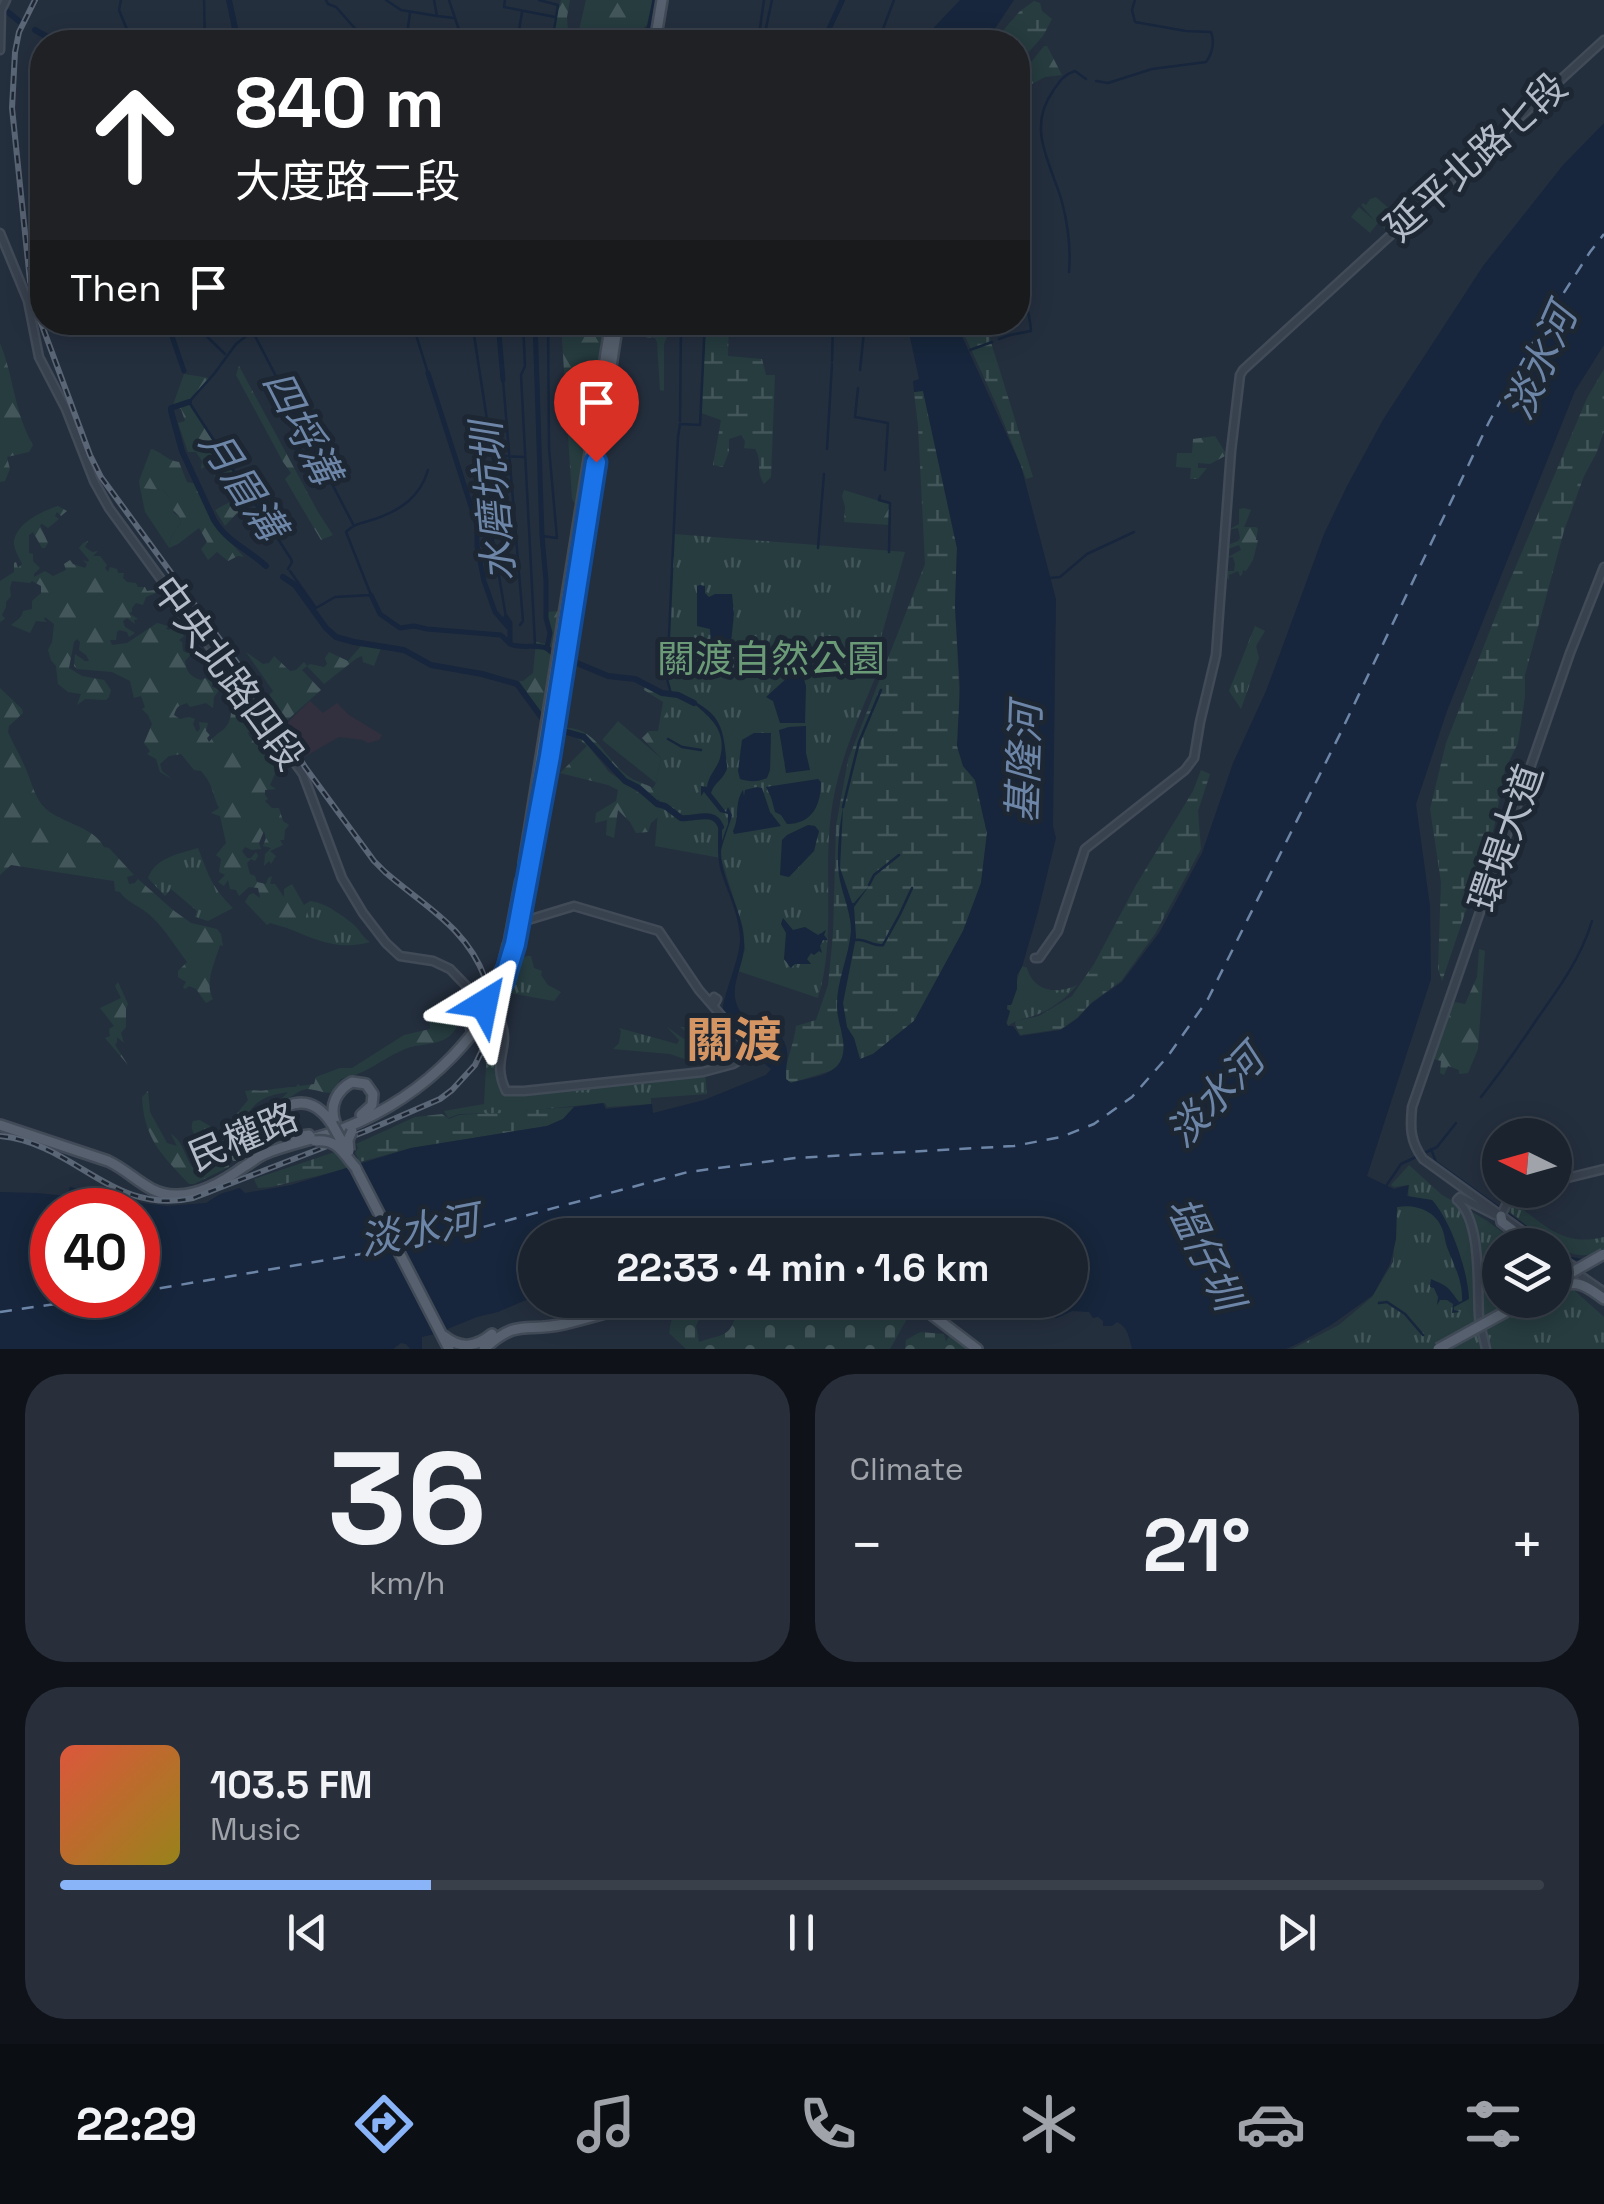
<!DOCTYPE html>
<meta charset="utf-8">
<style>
body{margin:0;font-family:"Space Grotesk","Noto Sans TC",sans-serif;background:#282f3a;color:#f1f3f6;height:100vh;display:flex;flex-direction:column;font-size:38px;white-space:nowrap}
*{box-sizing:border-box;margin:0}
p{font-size:32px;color:#a0a4aa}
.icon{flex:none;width:55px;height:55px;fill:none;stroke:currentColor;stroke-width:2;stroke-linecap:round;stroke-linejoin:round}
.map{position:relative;height:1349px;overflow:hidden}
.drawer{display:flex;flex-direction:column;gap:25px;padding:25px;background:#0f1319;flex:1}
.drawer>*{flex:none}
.top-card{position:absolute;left:30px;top:30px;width:1000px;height:305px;border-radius:40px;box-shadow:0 5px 25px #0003,0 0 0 2px #39404a;background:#202124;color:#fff;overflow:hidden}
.needle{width:65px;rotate:275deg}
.tools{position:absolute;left:1482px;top:1118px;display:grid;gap:20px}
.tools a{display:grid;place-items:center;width:90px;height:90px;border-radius:50%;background:#1b232e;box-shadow:0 5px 25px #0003,0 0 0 2px #39404a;font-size:50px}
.speed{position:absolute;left:30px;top:1188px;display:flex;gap:20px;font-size:50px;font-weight:700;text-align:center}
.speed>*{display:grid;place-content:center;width:130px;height:130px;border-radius:50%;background:#1b232e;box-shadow:0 5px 25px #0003,0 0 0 2px #39404a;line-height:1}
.speed .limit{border:15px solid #d22;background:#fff;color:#111}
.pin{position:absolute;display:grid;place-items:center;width:85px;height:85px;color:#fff;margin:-102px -42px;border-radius:50% 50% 50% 0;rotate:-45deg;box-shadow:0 0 10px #0007}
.pin .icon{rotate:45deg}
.me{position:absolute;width:110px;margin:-55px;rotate:35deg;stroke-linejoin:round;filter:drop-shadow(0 0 8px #0008)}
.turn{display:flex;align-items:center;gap:35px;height:210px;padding:0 40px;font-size:45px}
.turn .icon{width:130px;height:130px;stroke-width:2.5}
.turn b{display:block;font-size:70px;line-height:85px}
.then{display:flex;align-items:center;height:95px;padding:0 40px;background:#0003;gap:20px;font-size:38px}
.big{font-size:75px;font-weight:800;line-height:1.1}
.drawer .card{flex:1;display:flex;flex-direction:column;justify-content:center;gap:15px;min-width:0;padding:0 35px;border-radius:40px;background:#282f3a}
.drawer .dial{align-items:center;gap:0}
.dial b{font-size:130px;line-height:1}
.song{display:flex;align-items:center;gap:30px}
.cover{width:120px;height:120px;border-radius:15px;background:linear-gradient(135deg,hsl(10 70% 55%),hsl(50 70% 35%))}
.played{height:10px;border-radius:5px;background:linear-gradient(90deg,#8ab4f8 25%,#39404a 25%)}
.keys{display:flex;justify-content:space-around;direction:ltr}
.heat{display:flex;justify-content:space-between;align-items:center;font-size:55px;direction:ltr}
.drawer .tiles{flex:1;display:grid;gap:25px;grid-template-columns:1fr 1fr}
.card:last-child{grid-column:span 2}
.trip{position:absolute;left:518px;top:1218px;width:570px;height:100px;border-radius:50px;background:#1b232e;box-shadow:0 5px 25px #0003,0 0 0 2px #39404a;font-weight:800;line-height:100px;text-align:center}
.tabs{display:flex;height:160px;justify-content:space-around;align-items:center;background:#0b0e12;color:#a0a4aa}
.tabs .icon{width:70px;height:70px}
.tabs .active{color:#8ab4f8}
.tabs b{font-size:45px;color:#f1f3f6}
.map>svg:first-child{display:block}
.medical{fill:#32303f}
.grass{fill:#263c3f}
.forest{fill:url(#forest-firs)}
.wetland{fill:url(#wetland-marsh)}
.cemetery{fill:url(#cemetery-stones)}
.park{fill:url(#park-tufts)}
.water{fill:#17263c;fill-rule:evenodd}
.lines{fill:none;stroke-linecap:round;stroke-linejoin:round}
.stream{stroke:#17263c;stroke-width:2.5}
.canal{stroke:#17263c;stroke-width:5}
.river{stroke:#17263c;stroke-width:6}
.ferry{stroke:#6d86a8;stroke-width:2.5;stroke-dasharray:12 10;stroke-linecap:butt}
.minor-casing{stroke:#414a57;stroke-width:11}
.major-casing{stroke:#414a57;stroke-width:14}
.minor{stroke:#38414e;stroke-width:6}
.major{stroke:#56606e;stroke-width:9}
.rail-casing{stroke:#5a6575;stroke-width:6}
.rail{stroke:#1d2633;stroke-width:2.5;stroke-dasharray:8;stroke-linecap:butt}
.major-bridge-casing{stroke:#414a57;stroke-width:14;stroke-linecap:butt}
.major-bridge{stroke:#56606e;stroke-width:9}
.route-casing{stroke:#114b97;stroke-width:25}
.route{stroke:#1a73e8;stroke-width:18}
.labels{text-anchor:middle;stroke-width:10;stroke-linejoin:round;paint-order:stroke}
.street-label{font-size:38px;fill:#b4bcc9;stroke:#1d2633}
.park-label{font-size:38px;fill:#6b9a76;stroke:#1d2633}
.water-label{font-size:40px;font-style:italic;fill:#6d86a8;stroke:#1d2633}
.district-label{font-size:48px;font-weight:bold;fill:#d59563;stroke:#1d2633}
</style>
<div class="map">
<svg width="1604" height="1349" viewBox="0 0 1604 1349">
<defs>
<pattern id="forest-firs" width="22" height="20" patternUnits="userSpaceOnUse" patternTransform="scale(2.5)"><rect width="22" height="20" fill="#263c3f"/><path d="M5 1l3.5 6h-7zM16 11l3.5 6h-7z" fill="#435659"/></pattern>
<pattern id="wetland-marsh" width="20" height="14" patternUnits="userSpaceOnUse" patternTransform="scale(2.5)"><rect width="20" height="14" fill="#263c3f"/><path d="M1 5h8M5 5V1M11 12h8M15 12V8" fill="none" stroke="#435659"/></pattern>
<pattern id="cemetery-stones" width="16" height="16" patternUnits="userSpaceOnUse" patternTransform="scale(2.5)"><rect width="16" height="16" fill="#263c3f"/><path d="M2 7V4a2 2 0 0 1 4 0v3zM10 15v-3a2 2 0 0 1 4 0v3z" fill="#435659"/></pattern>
<pattern id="park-tufts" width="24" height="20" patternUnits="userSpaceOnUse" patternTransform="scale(2.5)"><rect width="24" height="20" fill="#263c3f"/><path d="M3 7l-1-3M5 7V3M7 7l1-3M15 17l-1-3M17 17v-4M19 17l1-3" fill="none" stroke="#435659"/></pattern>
</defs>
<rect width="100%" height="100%" fill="#242f3e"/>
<path class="medical" d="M 310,701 L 323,713 L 337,703 L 349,715 L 382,735 L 379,740 L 368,743 L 363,740 L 339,737 L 304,757 L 285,725 Z"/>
<path class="grass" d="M 1376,197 L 1393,212 L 1395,217 L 1387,226 L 1390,229 L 1387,231 L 1378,223 L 1370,233 L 1351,217 L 1359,207 L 1374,220 L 1361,205 L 1363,203 L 1366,205 L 1370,199 Z
M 140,488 L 163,490 L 173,501 L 174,513 L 179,516 L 181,524 C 174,530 169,539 169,548 L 145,512 Z
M 618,721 L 661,758 L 656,783 L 602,740 Z"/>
<path class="forest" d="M 561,0 L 570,0 L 567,17 L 568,31 L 578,34 L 586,0 L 652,0 L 650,23 L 642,29 L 641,39 L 646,42 L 638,42 L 637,38 L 632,36 L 625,40 L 618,39 L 617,36 L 609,36 L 609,42 L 598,42 L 597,39 L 578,42 L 552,42 L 554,20 Z
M 1044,46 L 1047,46 L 1062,75 L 1045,77 L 1032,84 L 1023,72 Z
M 561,323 L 606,323 L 578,499 L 575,504 L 572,499 Z
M 654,323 L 672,324 L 664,344 L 664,391 L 660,390 L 657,342 L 655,338 L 645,337 L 646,333 L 653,330 Z
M 0,343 C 14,377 14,412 33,445 L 29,452 L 7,457 L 10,469 L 5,481 L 0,482 Z
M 239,366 L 318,512 L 333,535 L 321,540 L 285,479 L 291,473 L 283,462 L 236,375 Z
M 184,374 L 209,378 L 190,399 L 191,407 L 250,499 L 243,505 L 271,541 L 267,545 L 237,513 L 225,526 L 215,510 L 230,502 L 208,465 L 201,469 L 202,461 L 196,452 L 188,452 L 178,423 L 185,421 L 181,409 L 173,405 Z
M 1215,436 L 1227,455 L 1210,464 L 1198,463 L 1198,468 L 1207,468 L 1198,479 L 1190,479 L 1191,468 L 1176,467 L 1177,453 L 1192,453 L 1193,439 Z
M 151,449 C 163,452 165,460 179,462 L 187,482 L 197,484 L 218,529 L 244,557 L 238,556 L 228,561 L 217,552 L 208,560 L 201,549 L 207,542 L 199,528 L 178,544 L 169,548 C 169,539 174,530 181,524 L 179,516 L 169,506 L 172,500 L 163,490 L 140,488 L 139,481 Z
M 844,490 L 889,504 L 890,525 L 844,522 L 845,507 L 842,496 Z
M 58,506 L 67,511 L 61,516 L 57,512 L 55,516 L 59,519 L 48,528 L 42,524 L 40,525 L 48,543 L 45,548 L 42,548 L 33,532 L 29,535 L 29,553 L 33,554 L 33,561 L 40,568 L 34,574 L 34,577 L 45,571 L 53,576 L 66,570 L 64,564 L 70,560 L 73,564 L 85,568 L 87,564 L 83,560 L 88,562 L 89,560 L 79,548 L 83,543 L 88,541 L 85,547 L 92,552 L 98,551 L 93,556 L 100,556 L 107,565 L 105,568 L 108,572 L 110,567 L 117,569 L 118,573 L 124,573 L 123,578 L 127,582 L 136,583 L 138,587 L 145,587 L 147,591 L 154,590 L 156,593 L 146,597 L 143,605 L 136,603 L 132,608 L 132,612 L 129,613 L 138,619 L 134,620 L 135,624 L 127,618 L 123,621 L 125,627 L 135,633 L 129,637 L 127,632 L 119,630 L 117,632 L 116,640 L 110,640 L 112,645 L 127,643 L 157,623 L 168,626 L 166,629 L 169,630 L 172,627 L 178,629 L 182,625 L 180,630 L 184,636 L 179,640 L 182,642 L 183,651 L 187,653 L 192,648 L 199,649 L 195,650 L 185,661 C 186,672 191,677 201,680 L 205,678 L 212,682 L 212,687 L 220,689 L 214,697 L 213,708 L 206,703 L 190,707 L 187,703 C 178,706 177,706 174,715 L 180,719 L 189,717 L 195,719 L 193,724 L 197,732 L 200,729 L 199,722 L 208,723 L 206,731 L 210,735 L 207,738 L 209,742 C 219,730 229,731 231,713 L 236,710 L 237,721 L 239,716 L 242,720 L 246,721 L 251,730 L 248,733 L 250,737 L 278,768 L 274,770 L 275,774 L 270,785 L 276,789 L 265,790 L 265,795 L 268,799 L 265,801 L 272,808 L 279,808 L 283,821 L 289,825 L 285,830 L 284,840 L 280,840 L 283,845 L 270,851 L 276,856 L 271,864 L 269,861 L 264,866 L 265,854 L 271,848 L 263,846 L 266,838 L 264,831 L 259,843 L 261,849 L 252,850 L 245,847 L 242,851 L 247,858 L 251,858 L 256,852 L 258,856 L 255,861 L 251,859 L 247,863 L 250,874 L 255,876 L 257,882 L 266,884 L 268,878 L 272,876 L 270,884 L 275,884 L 284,897 L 284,889 L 292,884 L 304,905 L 310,901 L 316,902 L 309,907 L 302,930 L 289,923 L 287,928 L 270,923 L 267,925 L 245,902 L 249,895 L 253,893 L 260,898 L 258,888 L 249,887 L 239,896 L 236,890 L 230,889 L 228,880 L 224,886 L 218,882 L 225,875 L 219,872 L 221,859 L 216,855 L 226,843 L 220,816 L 211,813 L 219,808 C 211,791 214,786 201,771 L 194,770 L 181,754 L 169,756 L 160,764 L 162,771 L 172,779 L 160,772 L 156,759 L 147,754 L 150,751 L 144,743 L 152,724 L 148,715 L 142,709 L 145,707 L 141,696 L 134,698 L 130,681 L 112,672 L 77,669 L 74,666 L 75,654 L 85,661 L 89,661 L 86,655 L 79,650 L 80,642 L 77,639 L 74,642 L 69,668 L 82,676 L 104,680 L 111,690 L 109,697 L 106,700 L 85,699 L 77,705 L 81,694 L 68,692 L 58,684 L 56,666 L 51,660 L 48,650 L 52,642 L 54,624 L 45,617 L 44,619 L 47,622 L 36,621 L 30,633 L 11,625 L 21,617 L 23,611 L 32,609 L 32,601 L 41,593 L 41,586 L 32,581 L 30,583 L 12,581 L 10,588 L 11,596 L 6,602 L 6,607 L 2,615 L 5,619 L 0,622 L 0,581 L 14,572 L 14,563 L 16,562 L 18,568 L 22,564 C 20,559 13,548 14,541 C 17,523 42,511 58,506 Z
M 578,506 L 556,647 L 553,649 L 551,656 L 554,661 L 545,715 L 533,711 L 527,693 L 519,681 L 523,681 L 533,673 L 536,642 L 546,644 L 549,630 L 547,612 L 559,611 L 574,507 Z
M 1244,508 L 1251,510 L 1244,527 L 1256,527 L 1258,529 L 1256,540 L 1258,540 L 1253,560 L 1246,571 L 1243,570 L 1242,575 L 1240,576 L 1238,571 L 1229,575 L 1229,580 L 1225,576 L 1226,571 L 1234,571 L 1235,564 L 1233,557 L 1226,558 L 1241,550 L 1239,545 L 1228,549 L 1230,544 L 1238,541 L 1240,538 L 1238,528 L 1228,530 L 1239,524 L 1239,509 Z
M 361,646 L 381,648 L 374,666 L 363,662 L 362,656 L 357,658 L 324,684 L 307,666 L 302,670 L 321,690 L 284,723 L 267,697 L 273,691 L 246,652 L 263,664 L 269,663 L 274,656 L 290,671 L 296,670 L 304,662 L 307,666 L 310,664 L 324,667 L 327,664 L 325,658 L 329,652 L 348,661 Z
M 645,686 L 661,694 L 669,695 L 662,797 L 655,802 L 626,779 L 599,749 L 589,747 L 609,772 L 659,807 L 658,817 L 651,823 L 648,832 L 636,833 L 630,822 L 618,810 L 614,838 L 606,835 L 607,820 L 595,823 L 596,813 L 616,801 L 618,790 L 608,785 L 560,773 L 587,746 L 577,738 L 562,734 L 562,728 C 597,725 605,762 631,778 C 637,782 646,784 653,788 L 656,783 L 661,758 L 642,738 L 649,731 L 658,731 L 663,702 L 644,690 Z
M 0,688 L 22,709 L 23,713 L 9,726 L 8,732 C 13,744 20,755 25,767 C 32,782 34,798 46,809 C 63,824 93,826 104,847 L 109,848 L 134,875 L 127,877 L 129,884 L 135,883 L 138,879 L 173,910 L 191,923 L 217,929 L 221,934 L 223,946 L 220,945 C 215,962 204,983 213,999 L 206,1003 L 196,989 L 189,986 L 185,989 L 183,987 L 186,982 L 178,977 L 178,971 L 187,962 C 175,946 167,932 152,917 C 142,907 126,902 120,892 L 115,891 L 114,881 L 11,865 L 0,875 Z
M 1479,949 L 1485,951 L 1478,1049 L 1468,1073 L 1459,1074 L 1459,1070 L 1448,1066 L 1444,1075 L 1440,1073 L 1441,1061 L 1434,1059 L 1452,1006 L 1455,1002 L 1465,1004 L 1477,977 Z
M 118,982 L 128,1004 L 126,1009 L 126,1027 L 121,1033 L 124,1043 L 117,1037 L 117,1042 L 115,1045 L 128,1065 L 105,1038 L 110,1036 L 109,1029 L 114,1026 L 100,1008 L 121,998 L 115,986 Z
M 452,1002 C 460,1011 463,1019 455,1030 C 443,1047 423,1042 405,1049 C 381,1059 367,1074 341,1079 L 331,1093 C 323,1093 314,1089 307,1089 C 298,1090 286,1101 278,1105 L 276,1104 L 288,1092 C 282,1093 271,1095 265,1098 C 242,1109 237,1138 236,1161 L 233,1161 L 230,1155 L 227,1159 L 229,1167 L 194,1184 L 189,1184 C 162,1155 144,1139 142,1097 L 148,1091 L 150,1112 L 167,1143 L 177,1146 L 171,1134 C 186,1143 185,1165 199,1173 L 212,1165 L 213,1136 L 207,1128 L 202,1130 L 201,1141 C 195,1136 189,1129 193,1121 L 200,1120 L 221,1133 L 248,1100 L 245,1091 C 254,1089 258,1092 267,1090 C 277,1089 285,1087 296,1087 L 298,1084 L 300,1086 L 314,1084 L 316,1077 L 340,1068 L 352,1068 L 404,1035 L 430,1029 L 429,1014 L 448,1010 Z"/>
<path class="wetland" d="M 1034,1 L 1040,3 L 1042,11 L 1052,19 L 1043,36 L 1018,64 L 1018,42 L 993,42 L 1020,11 Z
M 706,323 L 729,323 L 728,356 L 762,359 L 766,375 L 775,375 L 771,477 L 764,484 C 755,469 763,462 755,449 L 744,448 L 745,441 L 741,435 L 729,439 L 729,452 L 723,467 L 713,465 L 721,420 L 701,413 Z
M 959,323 L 985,323 L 1033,477 L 1026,479 L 997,406 Z
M 1604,369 L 1604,431 L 1597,452 L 1584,476 L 1564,531 L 1525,675 L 1525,696 L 1518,743 L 1505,770 L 1494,828 L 1442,981 L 1438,968 L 1441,882 L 1430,809 L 1446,743 L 1505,592 L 1587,398 Z
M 923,390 L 957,548 L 955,606 L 963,766 L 975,779 L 987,833 L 981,883 L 963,931 L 914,1021 L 873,1054 L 856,1063 L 791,1083 L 785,1079 C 785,1061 794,1045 796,1026 L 816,1020 L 828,985 L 833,934 L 836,826 L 848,760 L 925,564 L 918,426 L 914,392 Z
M 1201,770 L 1210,774 L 1198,811 L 1201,849 L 1155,934 L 1121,981 L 1091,1003 L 1077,1018 L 1061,1029 L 1020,1035 L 1015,1024 L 1016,1021 L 1039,1016 L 1072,996 L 1094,964 L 1136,885 L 1193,791 Z
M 574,1107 L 563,1119 L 547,1126 L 411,1148 L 360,1162 L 355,1153 L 358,1148 L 356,1144 L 415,1117 L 442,1114 L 449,1119 L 459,1115 Z
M 335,1152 L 339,1154 L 350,1168 L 271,1187 L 258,1188 L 254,1179 Z"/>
<path class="cemetery" d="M 684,1300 L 722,1301 L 721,1310 L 701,1315 L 696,1326 L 699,1342 C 708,1338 722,1337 728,1331 C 734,1325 734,1317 740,1311 C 752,1313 755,1308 766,1306 C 770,1306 796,1309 801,1310 L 802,1315 L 817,1320 L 825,1314 L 830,1300 L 907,1300 L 912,1310 L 890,1349 L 686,1349 L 669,1333 L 671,1322 L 680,1302 Z
M 920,1332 L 944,1334 L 946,1342 L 949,1336 L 968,1349 L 905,1349 L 906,1340 Z"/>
<path class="park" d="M 674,534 L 905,552 L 880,641 L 875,651 L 885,654 C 864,706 838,758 831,814 C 823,875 836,939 818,998 L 738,971 L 745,949 L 743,928 L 721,858 L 655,846 L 669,690 L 666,676 Z
M 1255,626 L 1265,631 L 1256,646 L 1259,658 L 1241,709 L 1229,691 Z
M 198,848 C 209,876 211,886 233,908 L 208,921 L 195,917 L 197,911 L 171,889 L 165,896 L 148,878 C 155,858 178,854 198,848 Z
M 316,902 C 329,906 342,915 353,924 C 360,930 362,937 370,942 C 338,951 317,940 287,928 L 289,922 L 302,929 L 309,906 Z
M 528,956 L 531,956 L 534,968 L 542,971 L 541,975 L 548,985 L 561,992 L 554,1001 L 509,993 L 504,989 L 516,959 Z
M 1022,966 L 1027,968 C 1034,993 1059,994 1077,985 C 1067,998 1049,1011 1033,1016 C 1023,1020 1017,1019 1008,1026 L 1007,1023 L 1010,1012 L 1007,1009 L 1008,1004 L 1012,1004 C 1016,992 1016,978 1022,966 Z
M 493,1017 L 500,1023 L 502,1034 L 497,1072 L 505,1090 L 705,1072 L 707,1094 L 651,1098 L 651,1104 L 607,1107 L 605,1103 L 504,1113 L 459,1114 L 448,1118 L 444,1111 L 484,1104 L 487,1048 L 492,1033 Z
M 667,1027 L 684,1039 L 689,1034 L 680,1027 L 686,1027 L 703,1042 L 706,1039 L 710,1042 L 708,1045 L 723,1058 L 688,1060 L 670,1054 L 613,1049 L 619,1043 L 621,1031 L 619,1028 L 677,1044 L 679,1040 Z
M 1409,1165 L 1442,1195 L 1486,1220 L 1520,1245 L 1500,1245 L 1500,1300 L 1555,1300 L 1555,1273 L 1604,1317 L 1604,1349 L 1292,1349 L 1339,1325 L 1372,1297 L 1393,1262 L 1397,1207 L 1409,1204 L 1408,1185 L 1394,1187 L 1391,1185 Z
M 1510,1201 C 1544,1222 1560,1248 1604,1237 L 1604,1249 C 1571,1271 1533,1229 1507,1210 Z"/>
<path class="water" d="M 960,0 L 1014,0 L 986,42 L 920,42 Z
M 1604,123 L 1604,345 L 1575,391 L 1447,711 L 1416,804 L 1430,906 L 1431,979 L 1367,1176 L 1394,1189 L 1409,1185 L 1407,1196 L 1432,1200 C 1451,1221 1468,1271 1469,1299 L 1454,1307 L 1454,1310 L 1460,1312 L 1452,1313 L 1453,1304 L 1447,1300 L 1440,1300 L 1437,1305 L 1438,1297 L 1434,1288 L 1430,1287 L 1431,1279 C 1449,1287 1447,1286 1459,1302 L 1462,1301 C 1463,1280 1454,1266 1447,1247 C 1445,1242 1445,1236 1443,1231 C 1437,1211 1416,1204 1397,1207 L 1396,1239 L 1390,1264 L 1373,1295 L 1331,1325 L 1299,1343 L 1286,1349 L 1132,1349 C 1129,1338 1128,1327 1117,1322 L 1112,1326 L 1103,1326 L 1103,1321 L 1098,1317 L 1093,1318 L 1089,1312 L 1072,1311 L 1057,1318 C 1044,1314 1037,1319 1025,1319 C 1008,1319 992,1309 979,1300 L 1070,1300 L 1070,1235 L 889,1235 L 869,1227 L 867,1230 L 859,1227 L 845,1228 L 796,1235 L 535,1235 L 535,1296 L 498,1312 L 477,1317 L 435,1334 L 422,1337 L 422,1349 L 410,1349 L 406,1344 L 401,1343 L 393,1349 L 0,1349 L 0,1192 L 37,1193 L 67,1196 L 70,1187 L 98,1193 L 108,1190 L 142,1203 L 166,1206 L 206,1203 L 220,1194 L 240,1188 L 245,1193 L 291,1185 L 411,1148 L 547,1126 L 563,1119 L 574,1107 L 603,1103 L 606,1109 L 652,1104 L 653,1113 L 704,1100 L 766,1075 L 771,1069 C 757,1059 759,1050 750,1038 C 742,1029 727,1023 723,1012 C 720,1003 741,957 740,938 C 739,915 728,893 721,872 C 716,855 719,835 718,820 L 722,825 L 722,841 L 728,824 L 728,814 L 720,812 L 704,792 L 701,796 L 701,786 L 707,787 C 709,774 717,769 720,758 C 728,727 707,716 688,698 C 718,713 723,724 726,757 C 726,763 729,767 725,773 C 721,781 714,783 711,793 L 726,812 L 728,807 L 732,815 C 730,824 721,846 721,852 C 721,881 744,911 744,944 C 745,964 729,985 737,1005 C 741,1018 766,1040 775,1055 L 781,1051 L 774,1037 L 779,1033 C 793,1054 785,1056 786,1079 L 791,1083 C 807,1078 831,1077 840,1062 C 849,1046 838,1026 837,1008 C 836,982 849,957 851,931 C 851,915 845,901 841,885 C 835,863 839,830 843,807 L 840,868 L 852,903 L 854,903 L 869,886 L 854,907 L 856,937 L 843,1003 L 847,1027 L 854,1038 L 860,1059 L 873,1054 L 914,1021 L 963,931 L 981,883 L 987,833 L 975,780 L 963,766 L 957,746 L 960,687 L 955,606 L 957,548 L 923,391 L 914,392 L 913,381 L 919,379 L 909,333 L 904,323 L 956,323 L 1021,466 L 1056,599 L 1053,826 L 1056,838 L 1038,912 L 1022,967 L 1017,975 L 1017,989 L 1011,1005 L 1007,1005 L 1007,1009 L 1010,1011 L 1006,1023 L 1008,1026 L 1013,1026 L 1020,1036 L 1061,1030 L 1078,1018 L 1092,1003 L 1122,982 L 1159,933 L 1202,853 L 1233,763 L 1266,691 L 1324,534 L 1348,484 L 1384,418 L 1483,266 L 1563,165 ZM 52,1210 L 138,1210 L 138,1295 L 52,1295 Z
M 700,585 L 705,586 L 705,593 L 709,597 L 715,594 L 732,594 L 734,614 L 731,642 L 711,643 L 710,629 L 697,626 L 697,586 Z
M 797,669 L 801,670 L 806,686 L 805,723 L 780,723 L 773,701 L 766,697 Z
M 806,726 L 806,753 L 810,770 L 786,773 L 779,730 L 789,727 Z
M 754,733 L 771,733 L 770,770 L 767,778 C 758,782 750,782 740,779 L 738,771 L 742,740 Z
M 818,779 L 821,782 C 821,805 812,824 787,824 L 781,815 L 775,812 L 771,797 L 766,787 Z
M 757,787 L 762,788 L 770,812 L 781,826 L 734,834 L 733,831 C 740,818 734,803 743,790 L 744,796 L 745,790 Z
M 808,825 L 815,826 L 819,831 L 814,851 L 789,877 L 780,875 L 782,840 L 787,835 Z
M 783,918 L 793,930 L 805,927 L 818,935 L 826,930 L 824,935 L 828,940 L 823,940 L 820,946 L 822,953 L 819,951 L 814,955 L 811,953 L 807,959 L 811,964 L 795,964 L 791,968 L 784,959 L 786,933 L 781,924 Z"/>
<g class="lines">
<path class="stream" d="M 121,0 L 119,10 L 132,42
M 204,0 L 205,42
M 326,0 L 328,4 L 336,7 L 367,42
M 386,0 L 401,10 L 437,16
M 434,0 L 437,16 L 454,18
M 449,0 L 459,30 L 487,42
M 505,0 L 504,7 L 555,17
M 539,0 L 558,5 L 552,42
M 132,37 L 140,38 L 148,42
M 519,41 L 528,42
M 45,42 L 47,37
M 406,42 L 410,13
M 517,42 L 522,12
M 758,42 L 764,0
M 763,42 L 772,0
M 824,42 L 844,0
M 878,42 L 894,0
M 1096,81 L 1108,83 L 1152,69 L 1206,62 C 1212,54 1215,42 1211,32 L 1186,31 L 1135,22 L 1132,10 L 1135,0
M 1069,272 C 1071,249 1068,225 1062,202 C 1051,163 1026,129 1053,91 C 1060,81 1063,75 1075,71 L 1086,79
M 178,322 L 185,329 L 195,325 L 225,354
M 245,322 L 251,326
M 264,322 L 236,344 L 214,374 L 189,402 L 291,559 L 292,562 L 288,569
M 412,322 L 428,373
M 472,322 L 497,485 L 497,493 L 491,498 L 487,506 L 506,617
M 523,322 L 525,366 L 521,375 L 535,644
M 253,332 L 353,524
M 999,339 L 1010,335 L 1031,331 C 1030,308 1018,286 1018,263
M 970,350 L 992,342
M 832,361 L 833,322
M 860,370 L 865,322
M 503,380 L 523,621 L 520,625
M 858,388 L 855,417 L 888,423 L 885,470
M 680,421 L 681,322
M 827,449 L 832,364
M 505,456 L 523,457
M 880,496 L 879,500 L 890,503 L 889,552
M 474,518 L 487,505
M 542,536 L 557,538 L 549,448 L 548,322
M 818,548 L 824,474
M 290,571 L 316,608 L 335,597 L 371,595 L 346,532 C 355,523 363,523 375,519 C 401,510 420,497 428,470
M 1050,578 L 1060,577 L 1087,554 L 1134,532
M 671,694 L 667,679 L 678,437 L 680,424 L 700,425 L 705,322
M 668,739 L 682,747 L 701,750
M 843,807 L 859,742 L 881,690
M 869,885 L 874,875 L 899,855
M 856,940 C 866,938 872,947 883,945 L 900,914 L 912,888
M 1481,1097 C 1501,1072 1519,1046 1537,1019 C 1559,988 1581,958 1592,921
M 1431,1149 L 1436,1162 L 1551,1245
M 1386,1186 L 1401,1164 L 1437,1147 L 1456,1123
M 1555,1248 L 1571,1258 L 1581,1260
M 1379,1303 L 1387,1302 L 1405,1314 L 1423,1335"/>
<path class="canal" d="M 578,42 C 605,30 620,33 647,38 L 655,0
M 677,42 L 693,39 L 711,42
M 823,42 L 842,0
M 42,56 L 42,67
M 167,322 L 184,371
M 498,322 L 503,380
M 428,373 L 477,525 L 477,546 L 484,581 L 495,612 L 508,627
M 371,595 L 380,614 L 400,628 L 414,626 L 427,629 L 501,635 L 510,644
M 506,617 L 510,623 L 510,644 C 521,649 534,644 547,648 L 550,633 L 546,618 L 546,581 L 542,536 L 535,322"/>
<path class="river" d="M 229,0 L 238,42
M 8,12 L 20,22
M 35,30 L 57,42
M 189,402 L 171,408 L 171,411 L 182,451 L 214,520 C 228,543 248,549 266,566
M 283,577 L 295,585 L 326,628 L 336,637 L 354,642 L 404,650 L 431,665 L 482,674 L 517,684 L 542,718
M 547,648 L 552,652
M 572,661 L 608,676 L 635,679 L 662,693 L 678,695 L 694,703
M 563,731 L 584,737 L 625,781 L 639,788 L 657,804 L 665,806 L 681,818 C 695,820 714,808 721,827"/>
<path class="ferry" d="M 138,1292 L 420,1244 L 688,1172 L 795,1158 L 1014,1146 L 1061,1137 L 1094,1124 L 1132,1097 L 1168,1056 L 1208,999 L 1341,732 L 1489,422 L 1538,333 L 1590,252 L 1604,234
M 0,1312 L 117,1295"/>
<g class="minor-casing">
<path id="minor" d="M 0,50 L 1,10 L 6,0
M 0,233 L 28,301 L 39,357 L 66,409 L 94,481 L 109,508 L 303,774 L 342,878 L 363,913 L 386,943 L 400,956 L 433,961 L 450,969 L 501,1022 C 511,1048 491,1060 506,1091 L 524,1091 L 703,1072 L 733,1064 L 747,1056 L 749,1049 L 747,1045 L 699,990 L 659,931 L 574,906 L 528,920 L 513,918
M 1035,958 L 1039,958 L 1058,931 L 1085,849 L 1185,770 L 1194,758 L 1200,722 L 1216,655 L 1231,451 L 1240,375 L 1243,370 L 1604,40
M 469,992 L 474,1011 L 470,1028
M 714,997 L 717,999 L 715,1003 L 711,1001 Z
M 1555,1181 L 1604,1169
M 1458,1199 L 1460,1197 L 1495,1215
M 1457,1200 C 1482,1221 1477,1286 1479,1317 C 1480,1328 1484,1338 1486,1349
M 1501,1216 L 1509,1198 L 1520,1190
M 1542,1245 L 1423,1159 C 1410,1141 1410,1128 1412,1107 L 1570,653 L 1604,567
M 1555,1254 L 1576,1268
M 1581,1276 L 1604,1292"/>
</g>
<g class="major-casing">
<path id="major" d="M 655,42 L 662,0
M 524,863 L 611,322
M 527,880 L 550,756 L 618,322
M 484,1004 L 503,965 L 508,945
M 335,1122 C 329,1105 337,1090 352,1082 L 366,1084 L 373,1094 L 372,1105 L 361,1115
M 0,1125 L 108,1161 C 132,1172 148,1195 175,1195 C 200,1196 226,1180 245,1166 C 252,1162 257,1157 264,1154 C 290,1143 319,1139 345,1128 C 423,1097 497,1029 515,944
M 309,1135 L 295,1137 L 283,1130 L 280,1120 L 287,1106 C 307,1098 321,1107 332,1124
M 354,1165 L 449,1349
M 1501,1216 L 1502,1222 L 1532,1245
M 1555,1288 C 1576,1278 1587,1286 1604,1299
M 920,1300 L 931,1314 L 977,1349
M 444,1336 C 460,1349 475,1348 492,1334
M 484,1349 C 519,1317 525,1333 564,1324 C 592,1317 620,1309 647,1300"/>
</g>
<use href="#minor" class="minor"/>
<use href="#major" class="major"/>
<g class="rail-casing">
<path id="rail" d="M 35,0 L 19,32 L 15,52 L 12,108 L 30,281 L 40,320 L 90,455 L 101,477 L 259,693 L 305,767 L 374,861 L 385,872 C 424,906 466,927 485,978
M 0,1136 C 76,1143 111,1216 193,1198 L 366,1131 L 440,1099 L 452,1090 L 475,1065 L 487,1040 L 491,1019"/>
</g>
<use href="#rail" class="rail"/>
<g class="major-bridge-casing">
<path id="major-bridge" d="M 509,943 L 521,879
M 332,1124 L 347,1151
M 315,1141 C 339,1139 342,1153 356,1168
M 349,1151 L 348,1140 L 352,1131
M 1555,1282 L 1604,1254
M 1438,1349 L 1527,1300"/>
</g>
<use href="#major-bridge" class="major-bridge"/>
</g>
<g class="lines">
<g class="route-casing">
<path id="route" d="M 484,1004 L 488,1010 L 504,980 L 515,944 L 550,756 L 596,462"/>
</g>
<use href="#route" class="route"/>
</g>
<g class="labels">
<g class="street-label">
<text transform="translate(1476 157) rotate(-42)" y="13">延平北路七段</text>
<text transform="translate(228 673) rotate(54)" y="13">中央北路四段</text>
<text transform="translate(1506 838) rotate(-71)" y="13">環堤大道</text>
<text transform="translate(243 1137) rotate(-23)" y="13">民權路</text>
</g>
<g class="park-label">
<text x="771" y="672">關渡自然公園</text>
</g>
<g class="water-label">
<text transform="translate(1540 362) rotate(-66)" y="14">淡水河</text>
<text transform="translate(302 427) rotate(63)" y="14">四埒溝</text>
<text transform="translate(243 485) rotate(57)" y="14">月眉溝</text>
<text transform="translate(493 502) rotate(-95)" y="14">水磨坑圳</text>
<text transform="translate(1024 763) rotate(-88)" y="14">基隆河</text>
<text transform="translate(1215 1096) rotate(-47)" y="14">淡水河</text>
<text transform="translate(419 1230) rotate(-11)" y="14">淡水河</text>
<text transform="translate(1205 1253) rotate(64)" y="14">塭仔圳</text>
</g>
<g class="district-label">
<text x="734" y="1057">關渡</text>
</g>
</g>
</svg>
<div class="tools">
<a><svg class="needle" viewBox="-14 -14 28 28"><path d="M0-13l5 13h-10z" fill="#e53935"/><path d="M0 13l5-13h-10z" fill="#a0a4aa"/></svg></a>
<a><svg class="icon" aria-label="layers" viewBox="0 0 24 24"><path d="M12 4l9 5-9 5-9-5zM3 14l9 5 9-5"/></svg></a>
</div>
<div class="speed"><div class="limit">40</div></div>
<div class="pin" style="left:596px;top:462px;background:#d93025"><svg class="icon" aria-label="arrive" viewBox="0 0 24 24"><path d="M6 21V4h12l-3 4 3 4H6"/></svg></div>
<svg class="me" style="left:484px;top:1004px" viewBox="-20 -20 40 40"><path d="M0-17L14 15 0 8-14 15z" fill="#1a73e8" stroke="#fff" stroke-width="4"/></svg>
<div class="trip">22:33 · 4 min · 1.6 km</div>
<div class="top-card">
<div class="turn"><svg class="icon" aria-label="ahead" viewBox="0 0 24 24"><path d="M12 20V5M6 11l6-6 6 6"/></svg><div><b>840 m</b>大度路二段</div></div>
<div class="then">Then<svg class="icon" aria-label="arrive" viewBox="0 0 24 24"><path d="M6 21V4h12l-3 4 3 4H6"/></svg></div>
</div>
</div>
<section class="drawer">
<div class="tiles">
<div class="card dial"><b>36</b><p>km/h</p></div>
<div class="card"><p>Climate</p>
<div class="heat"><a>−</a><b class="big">21°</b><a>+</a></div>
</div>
<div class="card">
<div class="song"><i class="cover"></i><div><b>103.5 FM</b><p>Music</p></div></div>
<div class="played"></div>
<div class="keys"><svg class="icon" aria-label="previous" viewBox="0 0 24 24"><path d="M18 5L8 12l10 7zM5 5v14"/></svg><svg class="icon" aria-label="pause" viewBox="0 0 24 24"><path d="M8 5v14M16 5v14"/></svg><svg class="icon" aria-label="next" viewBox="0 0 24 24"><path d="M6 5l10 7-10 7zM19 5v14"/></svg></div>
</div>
</div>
</section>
<nav class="tabs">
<b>22:29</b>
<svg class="icon active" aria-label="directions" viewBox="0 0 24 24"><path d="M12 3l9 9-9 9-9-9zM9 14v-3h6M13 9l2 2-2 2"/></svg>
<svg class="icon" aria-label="music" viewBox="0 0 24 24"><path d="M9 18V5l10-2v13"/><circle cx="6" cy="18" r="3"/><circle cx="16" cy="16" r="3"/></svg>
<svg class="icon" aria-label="phone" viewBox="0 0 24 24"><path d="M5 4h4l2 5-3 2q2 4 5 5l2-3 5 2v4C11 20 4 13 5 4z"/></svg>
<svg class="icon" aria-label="climate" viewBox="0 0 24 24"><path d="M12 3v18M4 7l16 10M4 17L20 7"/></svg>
<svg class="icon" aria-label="car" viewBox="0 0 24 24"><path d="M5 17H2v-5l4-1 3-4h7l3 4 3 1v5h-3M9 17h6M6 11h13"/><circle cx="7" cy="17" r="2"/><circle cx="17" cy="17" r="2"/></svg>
<svg class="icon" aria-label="filters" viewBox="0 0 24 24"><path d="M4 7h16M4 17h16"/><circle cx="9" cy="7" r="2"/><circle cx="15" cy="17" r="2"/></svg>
</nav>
